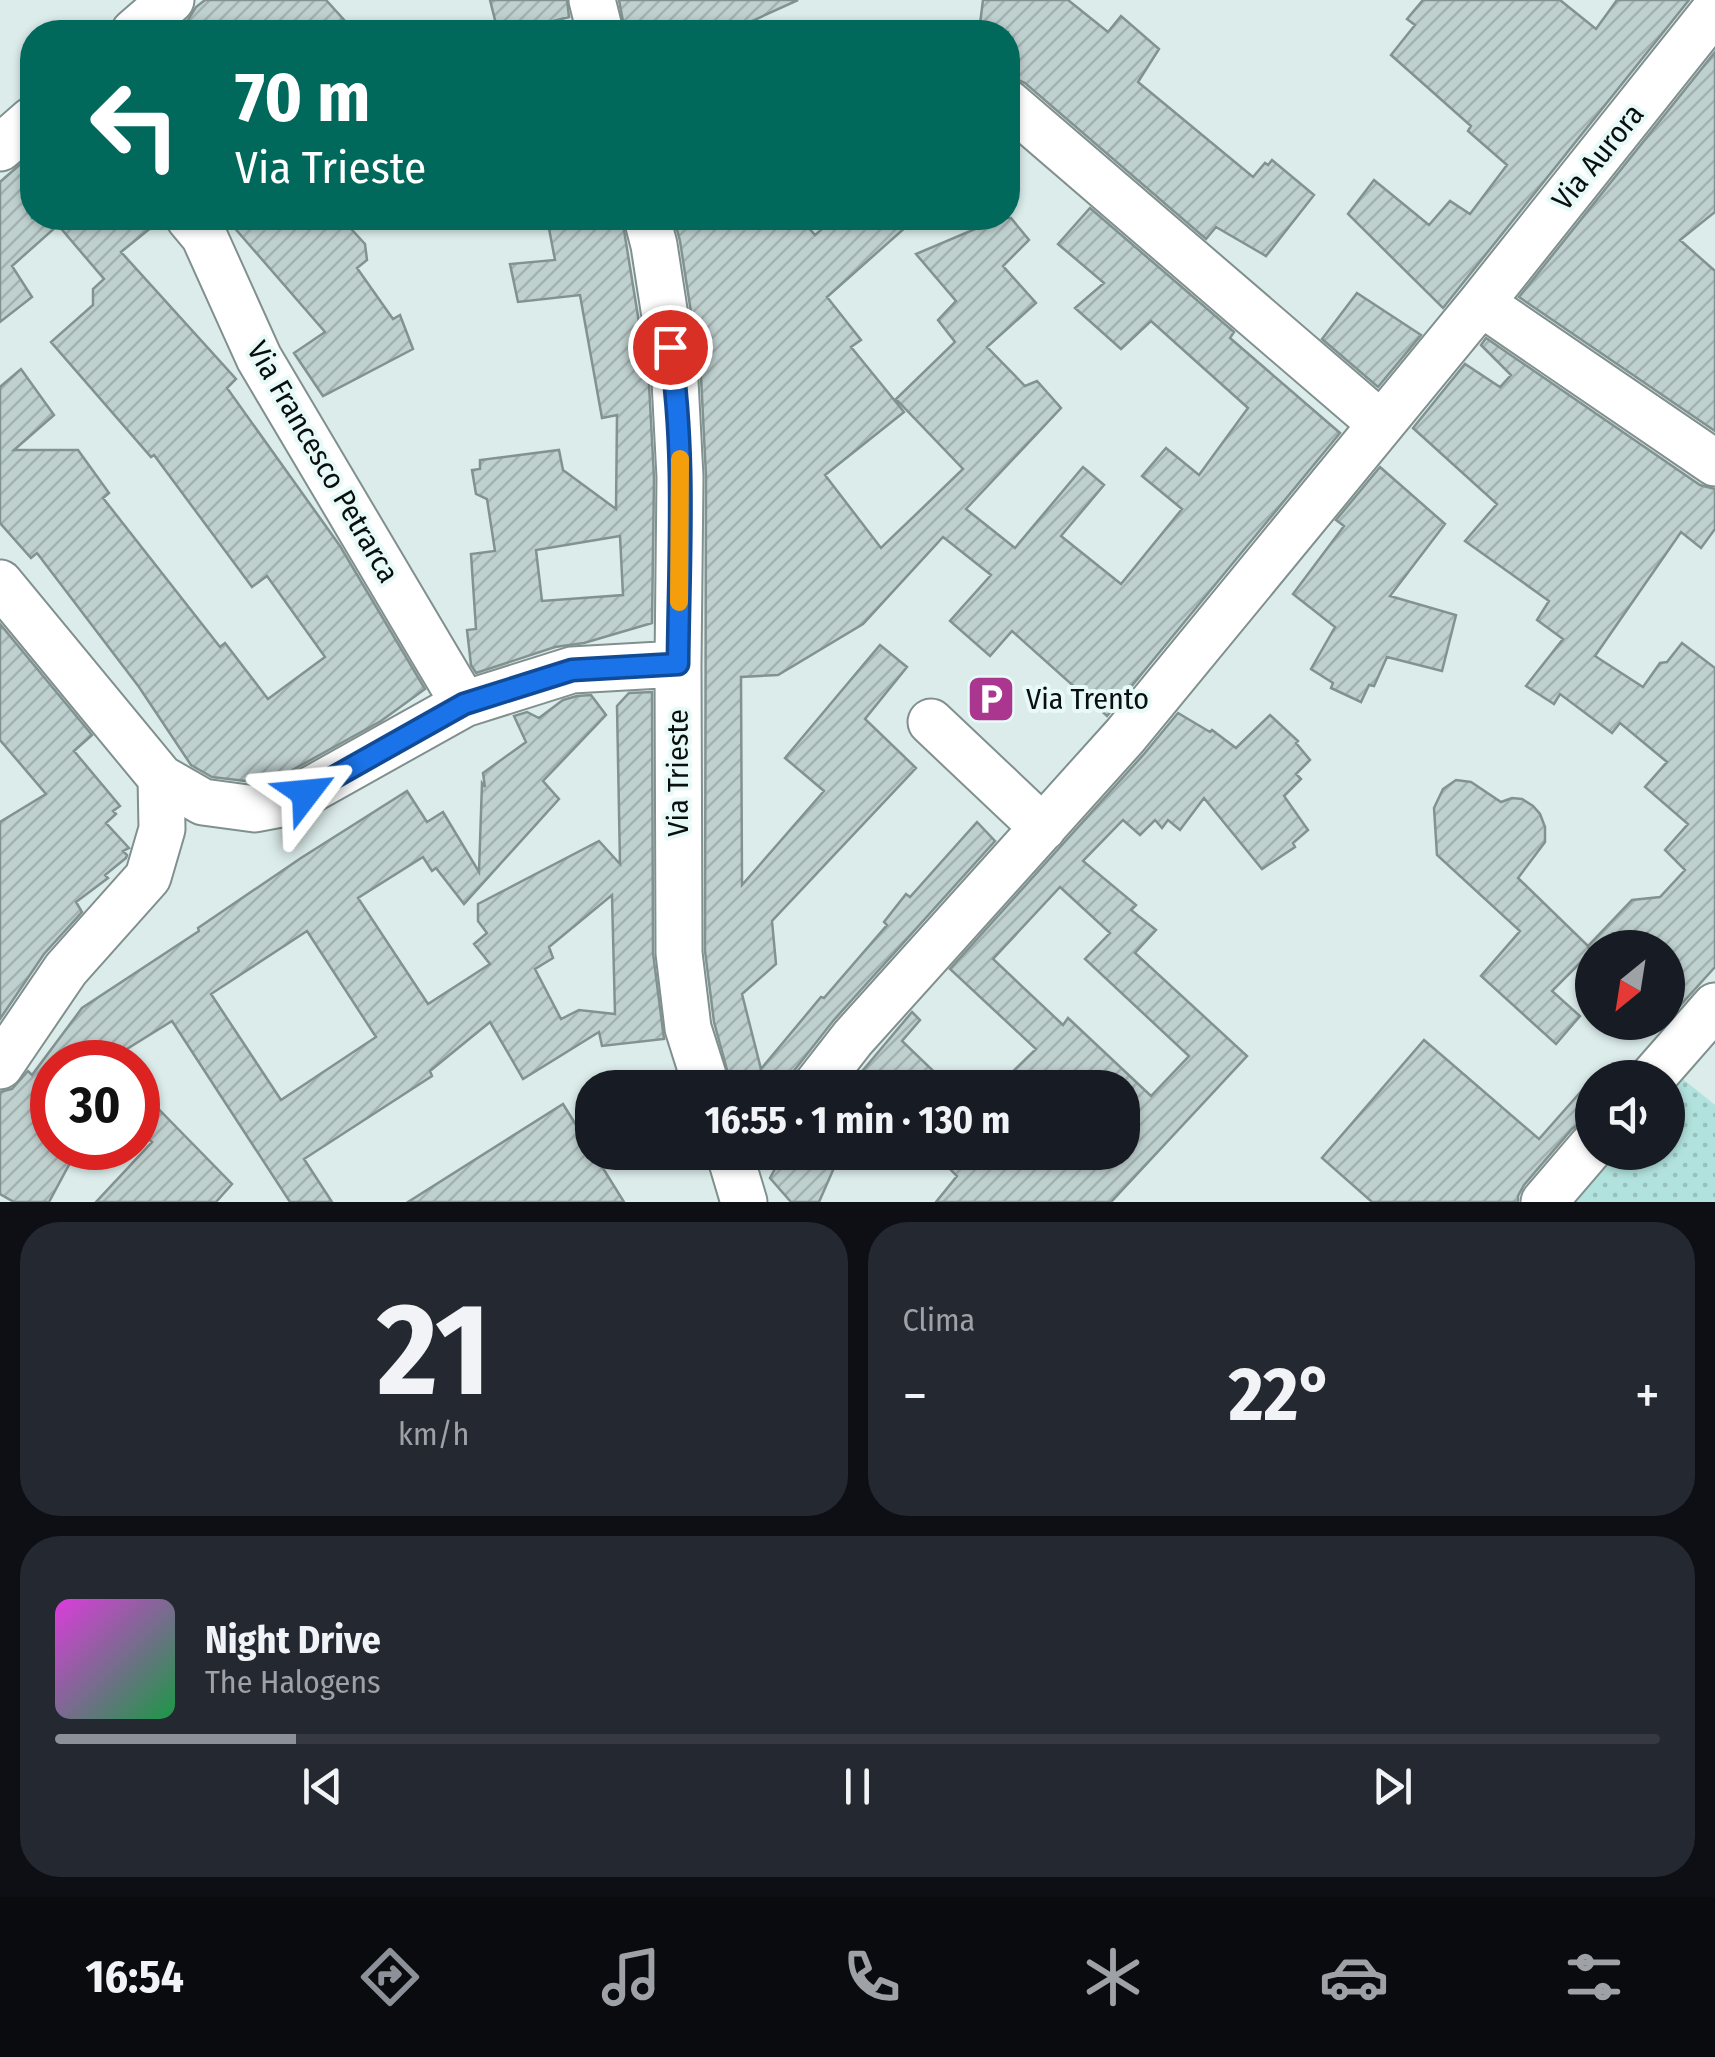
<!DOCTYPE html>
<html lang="it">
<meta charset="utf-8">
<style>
body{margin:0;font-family:"Fira Sans Condensed",sans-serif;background:#242831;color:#f1f3f6;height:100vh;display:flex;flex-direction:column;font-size:38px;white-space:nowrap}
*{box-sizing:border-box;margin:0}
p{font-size:32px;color:#9ea1a6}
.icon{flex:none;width:55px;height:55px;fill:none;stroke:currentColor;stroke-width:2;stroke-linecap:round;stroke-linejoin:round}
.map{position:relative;height:1202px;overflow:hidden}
.sheet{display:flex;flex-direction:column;gap:20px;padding:20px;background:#0d0f14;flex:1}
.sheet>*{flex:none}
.hud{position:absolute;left:20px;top:20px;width:1000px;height:210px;border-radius:40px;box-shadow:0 2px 8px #0004;background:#00695c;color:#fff;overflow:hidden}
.needle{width:65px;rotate:210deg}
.tools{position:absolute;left:1575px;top:930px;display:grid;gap:20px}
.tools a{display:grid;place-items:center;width:110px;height:110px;border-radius:50%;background:#171b24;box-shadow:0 2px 8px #0004;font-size:50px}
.speed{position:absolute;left:30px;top:1040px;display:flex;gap:20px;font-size:50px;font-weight:700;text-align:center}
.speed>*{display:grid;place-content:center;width:130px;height:130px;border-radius:50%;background:#171b24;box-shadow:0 2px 8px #0004;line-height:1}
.speed .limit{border:15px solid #d22;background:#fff;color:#111}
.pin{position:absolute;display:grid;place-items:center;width:85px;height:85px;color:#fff;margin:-42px;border:5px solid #fff;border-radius:50%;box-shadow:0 2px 10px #0007}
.me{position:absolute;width:110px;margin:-55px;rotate:61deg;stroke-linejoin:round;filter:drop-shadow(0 0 8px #0008)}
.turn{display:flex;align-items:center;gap:35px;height:210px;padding:0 50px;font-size:45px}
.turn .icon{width:130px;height:130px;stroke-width:2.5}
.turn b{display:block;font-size:70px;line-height:85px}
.big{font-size:75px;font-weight:700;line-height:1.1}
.sheet .card{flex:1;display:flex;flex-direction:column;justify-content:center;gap:15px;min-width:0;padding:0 35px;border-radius:40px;background:#242831}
.sheet .dial{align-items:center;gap:0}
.dial b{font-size:130px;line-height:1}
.song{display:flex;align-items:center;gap:30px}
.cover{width:120px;height:120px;border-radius:15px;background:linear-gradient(135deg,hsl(300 70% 55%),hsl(140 70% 35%))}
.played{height:10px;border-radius:5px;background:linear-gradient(90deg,#8c9099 15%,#363941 15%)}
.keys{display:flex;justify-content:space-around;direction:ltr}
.heat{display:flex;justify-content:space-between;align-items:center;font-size:55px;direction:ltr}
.sheet .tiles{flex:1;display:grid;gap:20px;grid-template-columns:1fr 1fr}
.card:last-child{grid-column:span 2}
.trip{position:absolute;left:575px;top:1070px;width:565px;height:100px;border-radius:40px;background:#171b24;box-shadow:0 2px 8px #0004;font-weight:700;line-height:100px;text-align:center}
.menu{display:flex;height:160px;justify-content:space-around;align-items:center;background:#090b0e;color:#9ea1a6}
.menu .icon{width:70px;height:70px}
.menu .on{color:#8c9099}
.menu b{font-size:45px;color:#f1f3f6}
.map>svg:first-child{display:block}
.park{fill:url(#park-dots)}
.building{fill:url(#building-hatch);stroke:#829291;stroke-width:2.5;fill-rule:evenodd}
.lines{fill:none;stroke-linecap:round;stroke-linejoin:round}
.minor-casing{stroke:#80908e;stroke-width:49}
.minor{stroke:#fff;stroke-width:45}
.route-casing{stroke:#114b97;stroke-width:25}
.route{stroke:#1a73e8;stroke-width:18}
.slow{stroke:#f59e0b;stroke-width:18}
.labels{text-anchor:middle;stroke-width:8;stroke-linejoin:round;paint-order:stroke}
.street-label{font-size:30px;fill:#090f0e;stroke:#e8faf8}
.poi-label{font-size:30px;fill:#090f0e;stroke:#e8faf8;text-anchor:start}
</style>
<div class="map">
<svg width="1715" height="1202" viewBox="0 0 1715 1202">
<defs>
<pattern id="park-dots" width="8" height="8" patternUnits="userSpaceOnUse" patternTransform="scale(2.5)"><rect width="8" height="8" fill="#b2e2dd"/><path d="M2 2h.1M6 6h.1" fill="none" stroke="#98c1bc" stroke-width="1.8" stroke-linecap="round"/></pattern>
<pattern id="building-hatch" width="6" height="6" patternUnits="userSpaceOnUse" patternTransform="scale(2.5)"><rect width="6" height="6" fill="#bfd1cf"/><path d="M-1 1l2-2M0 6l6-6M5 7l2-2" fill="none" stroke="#a3b2b1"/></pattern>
</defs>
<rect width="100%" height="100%" fill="#dbecea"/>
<path class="park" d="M 1673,1071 L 1715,1105 L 1715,1202 L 1557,1202 L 1601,1153 L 1668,1152 L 1667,1077 Z"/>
<path class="building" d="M 205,0 L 326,0 L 355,32 L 174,32 L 188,20 L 196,7 Z
M 490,0 L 567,0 L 569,17 L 511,32 L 498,32 Z
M 619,0 L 798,0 L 752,21 L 758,32 L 625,32 Z
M 983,0 L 1068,0 L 1108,32 L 1121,16 L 1159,49 L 1138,82 L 1253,177 L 1265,163 L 1268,165 L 1272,160 L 1314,195 L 1266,256 L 1216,227 L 1206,239 L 1025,83 L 1014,78 L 1008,77 L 1008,32 L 979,32 Z
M 1423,0 L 1560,0 L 1596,29 L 1617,0 L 1689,0 L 1443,308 L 1348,214 L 1374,180 L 1429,225 L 1450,201 L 1470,214 L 1507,165 L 1468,131 L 1471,126 L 1391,55 L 1415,25 L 1407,19 Z
M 1715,52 L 1715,212 L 1680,240 L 1715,271 L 1715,431 L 1519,297 Z
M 32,154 L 32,218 L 163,218 L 121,252 L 236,379 L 227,388 L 340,546 L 425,689 L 381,721 L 278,778 L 254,782 L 212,777 L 191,765 L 139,687 L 37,553 L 31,558 L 0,523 L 0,387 L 21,369 L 54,415 L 14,450 L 78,450 L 109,493 L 103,498 L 220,647 L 225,643 L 268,699 L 325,657 L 267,576 L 252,587 L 154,455 L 151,457 L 51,342 L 93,305 L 93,289 L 104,279 L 58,225 L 12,266 L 32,297 L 0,322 L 0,182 Z
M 1090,208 L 1234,332 L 1230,338 L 1340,433 L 1107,716 L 1012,631 L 990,656 L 950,621 L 991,575 L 943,537 L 863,624 L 778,675 L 741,677 L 742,885 L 824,791 L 785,758 L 880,645 L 907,667 L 865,719 L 916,768 L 772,921 L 776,964 L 742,994 L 761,1069 L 821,997 L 824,998 L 887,925 L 884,922 L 906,894 L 910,897 L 977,822 L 995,841 L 833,1021 L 793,1072 L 788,1088 L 732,1088 L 714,1022 L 705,951 L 706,476 L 701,377 L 680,241 L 674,218 L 800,218 L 815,235 L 835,218 L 916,218 L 827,297 L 861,340 L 851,347 L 904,412 L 825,475 L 881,548 L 963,469 L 896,399 L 955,342 L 938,320 L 956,301 L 916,254 L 1001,218 L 1011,218 L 1029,240 L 1003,266 L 1036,303 L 987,347 L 1025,386 L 1037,381 L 1061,408 L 966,509 L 1015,548 L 1083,467 L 1104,485 L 1061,536 L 1121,584 L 1182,509 L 1142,476 L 1166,448 L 1199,475 L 1248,408 L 1151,321 L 1121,349 L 1075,308 L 1104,283 L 1058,244 Z
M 226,218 L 341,218 L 365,244 L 367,260 L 357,268 L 393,319 L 400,315 L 413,349 L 323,396 L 294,353 L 325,332 Z
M 547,218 L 622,218 L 649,384 L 654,478 L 652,623 L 584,643 L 555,647 L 476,673 L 471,665 L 467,630 L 476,629 L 471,554 L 495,551 L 487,499 L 476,494 L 472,470 L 480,469 L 480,460 L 559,450 L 563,470 L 616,509 L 617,415 L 602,418 L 580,295 L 518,302 L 510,264 L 555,260 ZM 620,536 L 623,595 L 542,601 L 536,550 Z
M 1357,293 L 1421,335 L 1378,387 L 1322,339 Z
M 1486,338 L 1700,485 L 1715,489 L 1715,529 L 1701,548 L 1681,532 L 1595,656 L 1643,687 L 1660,663 L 1667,662 L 1682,643 L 1715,668 L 1715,967 L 1668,1019 L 1668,948 L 1589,948 L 1592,951 L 1552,991 L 1580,1016 L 1556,1044 L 1481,976 L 1520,931 L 1437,855 L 1434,808 L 1443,789 L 1456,780 L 1471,782 L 1501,802 L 1512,798 L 1522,799 L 1533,806 L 1540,814 L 1545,827 L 1545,842 L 1518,878 L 1588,946 L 1632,900 L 1660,897 L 1685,870 L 1665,850 L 1688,824 L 1645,787 L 1667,762 L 1620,723 L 1612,733 L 1560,694 L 1554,704 L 1526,686 L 1563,639 L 1537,620 L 1549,601 L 1465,541 L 1497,504 L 1413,428 L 1465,364 L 1500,387 L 1511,375 L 1481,345 Z
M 1380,467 L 1445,524 L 1390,596 L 1456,615 L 1442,671 L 1387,657 L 1374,686 L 1369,685 L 1361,702 L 1331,688 L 1333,683 L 1311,669 L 1335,627 L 1293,594 L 1344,526 L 1336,520 Z
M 0,624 L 92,735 L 74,751 L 120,806 L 113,811 L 116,814 L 106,823 L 129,848 L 123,851 L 127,855 L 126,858 L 105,875 L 108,878 L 76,902 L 82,912 L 44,954 L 0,1019 L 0,822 L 46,794 L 0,740 Z
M 652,692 L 653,953 L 664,1039 L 602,1046 L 599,1032 L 523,1079 L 490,1022 L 430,1071 L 432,1076 L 304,1159 L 332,1202 L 290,1202 L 172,1021 L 106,1062 L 52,1062 L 52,1148 L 78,1148 L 49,1202 L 14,1202 L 0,1194 L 0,1092 L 12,1089 L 28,1071 L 32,1075 L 82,1008 L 199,931 L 198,928 L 301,858 L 407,791 L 427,822 L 443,812 L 479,872 L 482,783 L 485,787 L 483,773 L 526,742 L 514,716 L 527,712 L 539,718 L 563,700 L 577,696 L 591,695 L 606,715 L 543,781 L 559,799 L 464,904 L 436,868 L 432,871 L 423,857 L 358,898 L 428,1004 L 490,964 L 474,944 L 487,933 L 478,921 L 478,904 L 599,841 L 620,864 L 617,706 L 629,693 ZM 612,895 L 615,1014 L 579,1010 L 561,1019 L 535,969 L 553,958 L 549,947 ZM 307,931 L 376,1037 L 281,1100 L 211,994 Z
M 1178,713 L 1210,732 L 1212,730 L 1236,748 L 1270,715 L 1298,741 L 1296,743 L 1310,760 L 1296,774 L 1301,779 L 1284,796 L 1308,830 L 1293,843 L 1295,847 L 1262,869 L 1204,798 L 1180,830 L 1168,820 L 1162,828 L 1155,820 L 1140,835 L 1123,820 L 1083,861 L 1136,905 L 1131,910 L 1156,930 L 1135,953 L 1247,1056 L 1111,1202 L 936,1202 L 957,1176 L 933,1152 L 1122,1152 L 1122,1088 L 996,1088 L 1036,1049 L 950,969 L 1144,754 ZM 1060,887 L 1110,933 L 1085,959 L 1189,1056 L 1151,1096 L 1068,1018 L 1063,1025 L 993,959 Z
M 912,1012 L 920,1020 L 902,1041 L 951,1088 L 848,1088 Z
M 1424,1040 L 1539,1139 L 1592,1079 L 1592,1120 L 1582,1122 L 1572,1129 L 1524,1185 L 1518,1196 L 1518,1202 L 1372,1202 L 1322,1158 Z
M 138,1088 L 232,1184 L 216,1202 L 96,1202 L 152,1142 L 138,1130 Z
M 563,1104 L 624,1202 L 408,1202 Z
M 784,1152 L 841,1152 L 819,1202 L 791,1202 L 770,1178 Z"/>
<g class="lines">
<g class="minor-casing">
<path id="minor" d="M 592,0 L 600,32
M 134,32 L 171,0
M 1008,103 L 1381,424
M 0,148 L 32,120
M 189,218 L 204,236 L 259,358 L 464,704
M 647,218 L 654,245 L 675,381 L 680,477 L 678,664 L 679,953 L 688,1028 L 707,1088
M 1481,303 L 1715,463
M 0,583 L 161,778 L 203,802 L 255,809 L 287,803 L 464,704 L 572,670 L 678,664
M 931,722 L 1043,828
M 0,1066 L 66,969 L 148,877 L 162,829 L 161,778
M 1652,1078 L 1715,1006
M 814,1088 L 853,1038 L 1125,736 L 1481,303 L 1715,10
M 729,1152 L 744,1202
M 1544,1202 L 1592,1146"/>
</g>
<use href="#minor" class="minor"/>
</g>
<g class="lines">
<g class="route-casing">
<path id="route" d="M 306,793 L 464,704 L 572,670 L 678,664 C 679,558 686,451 670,347"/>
</g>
<use href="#route" class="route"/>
<path class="slow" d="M 679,602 L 680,459"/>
</g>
<defs>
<g id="parking-square" transform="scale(2.5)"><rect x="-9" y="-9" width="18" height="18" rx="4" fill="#aa368f" stroke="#e8faf8"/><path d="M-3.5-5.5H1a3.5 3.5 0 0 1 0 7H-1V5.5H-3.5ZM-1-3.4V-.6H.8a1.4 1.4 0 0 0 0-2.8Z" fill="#fff"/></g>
</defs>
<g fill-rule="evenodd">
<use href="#parking-square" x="991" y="699"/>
</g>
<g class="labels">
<g class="street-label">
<text transform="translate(1598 157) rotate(-51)" y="10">Via Aurora</text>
<text transform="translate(323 462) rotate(60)" y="10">Via Francesco Petrarca</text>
<text transform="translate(678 773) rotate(-90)" y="10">Via Trieste</text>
</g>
<g class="poi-label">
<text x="1026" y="709">Via Trento</text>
</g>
</g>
</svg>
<div class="tools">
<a><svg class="needle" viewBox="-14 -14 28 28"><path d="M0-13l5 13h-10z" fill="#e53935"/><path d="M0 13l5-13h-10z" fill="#9ea1a6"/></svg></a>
<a><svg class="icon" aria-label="sound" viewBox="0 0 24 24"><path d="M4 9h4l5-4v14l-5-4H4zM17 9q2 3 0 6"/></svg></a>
</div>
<div class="speed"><div class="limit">30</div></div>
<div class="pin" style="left:670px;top:347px;background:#d93025"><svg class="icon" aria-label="arrive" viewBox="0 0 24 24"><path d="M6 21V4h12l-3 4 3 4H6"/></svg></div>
<svg class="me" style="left:306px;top:793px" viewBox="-20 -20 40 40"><path d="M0-17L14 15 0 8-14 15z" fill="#1a73e8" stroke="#fff" stroke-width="4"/></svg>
<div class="trip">16:55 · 1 min · 130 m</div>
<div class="hud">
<div class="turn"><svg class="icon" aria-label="left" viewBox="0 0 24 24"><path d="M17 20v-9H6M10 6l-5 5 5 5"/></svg><div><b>70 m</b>Via Trieste</div></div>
</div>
</div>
<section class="sheet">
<div class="tiles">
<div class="card dial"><b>21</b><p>km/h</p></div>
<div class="card"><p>Clima</p>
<div class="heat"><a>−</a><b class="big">22°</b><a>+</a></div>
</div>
<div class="card">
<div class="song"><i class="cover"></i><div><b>Night Drive</b><p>The Halogens</p></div></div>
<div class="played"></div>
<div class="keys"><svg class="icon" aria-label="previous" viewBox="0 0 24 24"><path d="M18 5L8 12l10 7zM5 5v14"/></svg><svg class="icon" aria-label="pause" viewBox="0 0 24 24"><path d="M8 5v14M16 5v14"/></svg><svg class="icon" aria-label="next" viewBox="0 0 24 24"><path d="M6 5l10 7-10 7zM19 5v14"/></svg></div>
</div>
</div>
</section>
<nav class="menu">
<b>16:54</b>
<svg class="icon on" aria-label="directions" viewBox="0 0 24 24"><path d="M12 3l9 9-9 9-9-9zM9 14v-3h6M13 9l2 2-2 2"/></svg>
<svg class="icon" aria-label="music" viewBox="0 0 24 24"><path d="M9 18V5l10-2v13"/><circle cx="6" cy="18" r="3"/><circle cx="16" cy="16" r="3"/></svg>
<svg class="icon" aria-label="phone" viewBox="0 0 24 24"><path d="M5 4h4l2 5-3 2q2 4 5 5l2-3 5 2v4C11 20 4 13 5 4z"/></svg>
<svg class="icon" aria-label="climate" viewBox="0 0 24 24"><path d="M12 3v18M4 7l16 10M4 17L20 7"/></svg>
<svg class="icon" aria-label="car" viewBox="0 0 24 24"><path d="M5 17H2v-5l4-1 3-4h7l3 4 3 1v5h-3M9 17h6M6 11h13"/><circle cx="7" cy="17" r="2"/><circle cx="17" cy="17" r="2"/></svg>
<svg class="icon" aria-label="filters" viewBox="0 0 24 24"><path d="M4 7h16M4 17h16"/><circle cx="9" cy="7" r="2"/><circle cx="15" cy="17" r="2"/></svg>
</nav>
